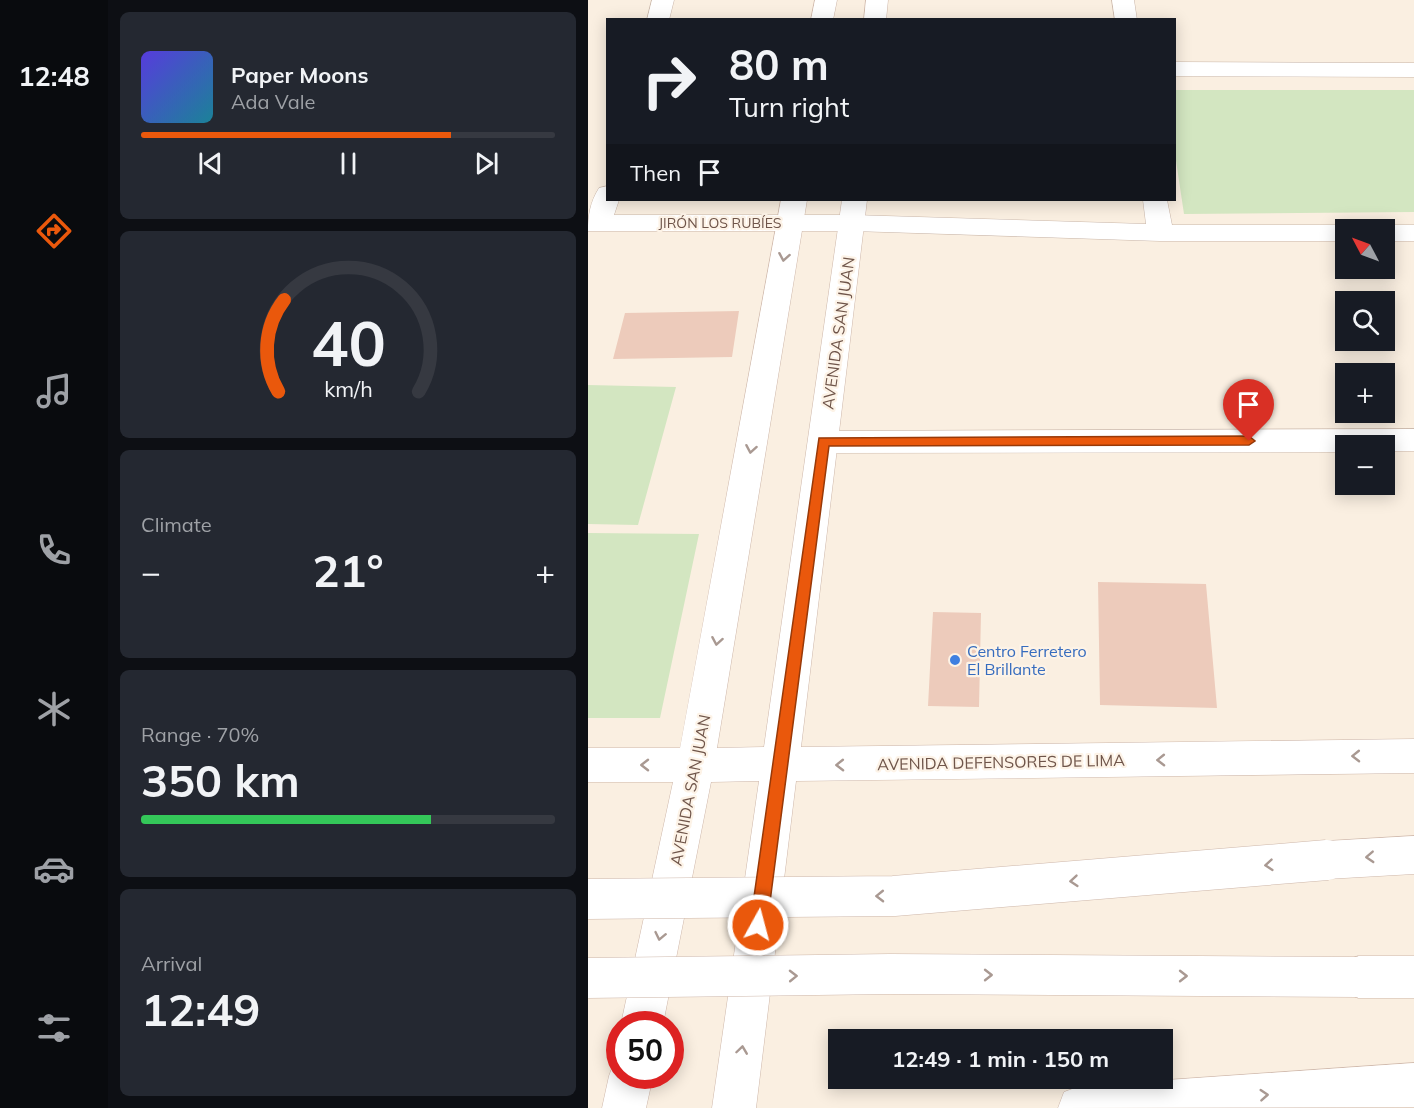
<!DOCTYPE html>
<meta charset="utf-8">
<style>
body{margin:0;font-family:Mulish,sans-serif;background:#242831;color:#f1f3f6;height:100vh;display:flex;flex-direction:column;font-size:22px;white-space:nowrap}
*{box-sizing:border-box;margin:0}
p{font-size:20px;color:#9ea1a6}
.icon{flex:none;width:33px;height:33px;fill:none;stroke:currentColor;stroke-width:2;stroke-linecap:round;stroke-linejoin:round}
.map{position:relative;flex:1;overflow:hidden}
.drawer{display:flex;flex-direction:column;gap:12px;padding:12px;background:#0d0f14;width:480px}
.drawer>*{flex:none}
.hud{position:absolute;left:18px;top:18px;width:570px;height:183px;border-radius:0px;box-shadow:0 3px 15px #0003;background:#171b24;color:#f1f3f6;overflow:hidden}
.needle{width:39px;rotate:311deg}
.tools{position:absolute;left:747px;top:219px;display:grid;gap:12px}
.tools a{display:grid;place-items:center;width:60px;height:60px;border-radius:0px;background:#171b24;box-shadow:0 3px 15px #0003;font-size:30px}
.speed{position:absolute;left:18px;top:1011px;display:flex;gap:12px;font-size:30px;font-weight:700;text-align:center}
.speed>*{display:grid;place-content:center;width:78px;height:78px;border-radius:50%;background:#171b24;box-shadow:0 3px 15px #0003;line-height:1}
.speed .limit{border:9px solid #d22;background:#fff;color:#111}
.pin{position:absolute;display:grid;place-items:center;width:51px;height:51px;color:#fff;margin:-62px -26px;border-radius:50% 50% 50% 0;rotate:-45deg;box-shadow:0 0 6px #0007}
.pin .icon{rotate:45deg}
.me{position:absolute;width:66px;margin:-33px;rotate:7deg;stroke-linejoin:round;filter:drop-shadow(0 0 4px #0008)}
.turn{display:flex;align-items:center;gap:21px;height:126px;padding:0 24px;font-size:27px}
.turn .icon{width:78px;height:78px;stroke-width:2.5}
.turn b{display:block;font-size:42px;line-height:51px}
.then{display:flex;align-items:center;height:57px;padding:0 24px;background:#0003;gap:12px;font-size:22px}
.big{font-size:45px;font-weight:700;line-height:1.1}
.drawer .widget{flex:1;display:flex;flex-direction:column;justify-content:center;gap:9px;min-width:0;padding:0 21px;border-radius:9px;background:#242831}
.drawer .dial{align-items:center;gap:0}
.dial svg{height:156px;overflow:visible;fill:none;stroke:#363941;stroke-width:7;stroke-linecap:round;text-anchor:middle}
.dial text{fill:#f1f3f6;stroke:none}
.song{display:flex;align-items:center;gap:18px}
.cover{width:72px;height:72px;border-radius:9px;background:linear-gradient(135deg,hsl(250 70% 55%),hsl(190 70% 35%))}
.played{height:6px;border-radius:3px;background:linear-gradient(90deg,#ea580c 75%,#363941 75%)}
.keys{display:flex;justify-content:space-around;direction:ltr}
.heat{display:flex;justify-content:space-between;align-items:center;font-size:33px;direction:ltr}
.charge{height:9px;border-radius:4px;background:linear-gradient(90deg,#34c759 70%,#363941 0)}
.trip{position:absolute;left:240px;top:1029px;width:345px;height:60px;border-radius:0px;background:#171b24;box-shadow:0 3px 15px #0003;font-weight:700;line-height:60px;text-align:center}
main{display:flex;flex:1;min-height:0}
.menu{display:flex;flex-direction:column;width:108px;justify-content:space-around;align-items:center;background:#090b0e;color:#9ea1a6}
.menu .icon{width:42px;height:42px}
.menu .current{color:#ea580c}
.menu b{font-size:27px;color:#f1f3f6}
.map>svg:first-child{display:block}
.green{fill:#d3e6c1}
.building{fill:#edcbbb}
.lines{fill:none;stroke-linecap:round;stroke-linejoin:round}
.street-casing{stroke:#c9b6a9;stroke-width:1}
.secondary-casing{stroke:#ceb7aa;stroke-width:1}
.street{fill:#fff;fill-rule:evenodd}
.secondary{fill:#fff;fill-rule:evenodd}
.secondary-bridge-casing{stroke:#ceb7aa;stroke-width:41;stroke-linecap:butt}
.secondary-bridge{stroke:#fff;stroke-width:40}
.oneway{stroke:#a99992}
.route{fill:#ea580c;stroke:#983908;stroke-width:1.5}
.shop-dot{fill:#3f7fe0;stroke:#fdf3e7;stroke-width:2}
.labels{text-anchor:middle;stroke-width:4.5;stroke-linejoin:round;paint-order:stroke}
.far-street-label{font-size:14px;fill:#6f554a;stroke:#fdf3e7}
.street-label{font-size:16px;fill:#6f554a;stroke:#fdf3e7}
.shop-label{font-size:16px;fill:#366cbe;stroke:#fdf3e7;text-anchor:start}
</style>
<main>
<nav class="menu">
<b>12:48</b>
<svg class="icon current" aria-label="directions" viewBox="0 0 24 24"><path d="M12 3l9 9-9 9-9-9zM9 14v-3h6M13 9l2 2-2 2"/></svg>
<svg class="icon" aria-label="music" viewBox="0 0 24 24"><path d="M9 18V5l10-2v13"/><circle cx="6" cy="18" r="3"/><circle cx="16" cy="16" r="3"/></svg>
<svg class="icon" aria-label="phone" viewBox="0 0 24 24"><path d="M5 4h4l2 5-3 2q2 4 5 5l2-3 5 2v4C11 20 4 13 5 4z"/></svg>
<svg class="icon" aria-label="climate" viewBox="0 0 24 24"><path d="M12 3v18M4 7l16 10M4 17L20 7"/></svg>
<svg class="icon" aria-label="car" viewBox="0 0 24 24"><path d="M5 17H2v-5l4-1 3-4h7l3 4 3 1v5h-3M9 17h6M6 11h13"/><circle cx="7" cy="17" r="2"/><circle cx="17" cy="17" r="2"/></svg>
<svg class="icon" aria-label="filters" viewBox="0 0 24 24"><path d="M4 7h16M4 17h16"/><circle cx="9" cy="7" r="2"/><circle cx="15" cy="17" r="2"/></svg>
</nav>
<section class="drawer">
<div class="widget">
<div class="song"><i class="cover"></i><div><b>Paper Moons</b><p>Ada Vale</p></div></div>
<div class="played"></div>
<div class="keys"><svg class="icon" aria-label="previous" viewBox="0 0 24 24"><path d="M18 5L8 12l10 7zM5 5v14"/></svg><svg class="icon" aria-label="pause" viewBox="0 0 24 24"><path d="M8 5v14M16 5v14"/></svg><svg class="icon" aria-label="next" viewBox="0 0 24 24"><path d="M6 5l10 7-10 7zM19 5v14"/></svg></div>
</div>
<div class="widget dial"><svg viewBox="0 0 100 80">
<path d="M14 69A42 42 0 1 1 86 69"/>
<path d="M14 69A42 42 0 0 1 17 22" stroke="#ea580c"/>
<text x="50" y="56" font-size="32" font-weight="700">40</text>
<text x="50" y="72" font-size="11">km/h</text>
</svg></div>
<div class="widget"><p>Climate</p>
<div class="heat"><a>−</a><b class="big">21°</b><a>+</a></div>
</div>
<div class="widget"><p>Range · 70%</p><b class="big">350 km</b><div class="charge"></div></div>
<div class="widget"><p>Arrival</p><b class="big">12:49</b></div>
</section>
<div class="map">
<svg width="826" height="1108" viewBox="0 0 826 1108">
<rect width="100%" height="100%" fill="#faefe1"/>
<path class="green" d="M 587,90 L 826,90 L 826,212 L 596,214 L 587,154 Z
M 0,385 L 88,387 L 50,525 L 0,524 Z
M 0,533 L 111,534 L 72,718 L 0,718 Z"/>
<path class="building" d="M 151,311 L 144,357 L 25,359 L 37,313 Z
M 510,582 L 618,584 L 629,708 L 512,705 Z
M 345,612 L 393,613 L 391,707 L 340,706 Z"/>
<g class="lines">
<g class="street-casing">
<path id="street" d="M 64,0 L 86,0 L 81,20 L 59,20 Z
M 524,0 L 546,0 L 549,20 L 527,20 Z
M 586,62 L 826,63 L 826,77 L 586,76 Z
M 20,186 L 20,200 L 31,200 L 26,215 L 265,215 L 558,224 L 555,200 L 579,200 L 584,225 L 758,225 L 769,230 L 758,230 L 758,241 L 572,241 L 265,231 L 0,231 C 0,216 2,202 11,188 Z
M 796,225 L 826,225 L 826,241 L 796,241 L 796,230 L 785,230 Z
M 826,429 L 826,451 L 796,451 L 796,446 L 758,446 L 758,452 L 235,453 L 224,450 L 220,442 L 224,434 L 235,431 Z"/>
</g>
<g class="secondary-casing">
<path id="secondary" d="M 227,0 L 249,0 L 245,20 L 223,20 Z
M 278,0 L 300,0 L 298,20 L 276,20 Z
M 193,200 L 219,200 L 129,748 L 176,747 L 254,200 L 279,200 L 213,747 L 826,739 L 826,773 L 208,781 L 168,1108 L 124,1108 L 171,781 L 123,782 L 75,1024 L 33,1024 L 85,782 L 0,782 L 0,748 L 92,748 Z
M 826,836 L 826,874 L 739,879 L 725,873 L 719,860 L 725,847 L 739,841 Z
M 770,956 L 826,956 L 826,998 L 770,998 L 755,992 L 749,977 L 755,962 Z
M 32,1059 L 32,1076 L 65,1076 L 58,1108 L 14,1108 L 21,1076 L 27,1060 Z
M 826,1063 L 826,1107 L 470,1108 L 476,1092 L 492,1086 Z"/>
</g>
<use href="#street" class="street"/>
<use href="#secondary" class="secondary"/>
<g class="secondary-bridge-casing">
<path id="secondary-bridge" d="M 0,899 L 306,896 L 739,860
M 0,978 L 302,974 L 770,977"/>
</g>
<use href="#secondary-bridge" class="secondary-bridge"/>
</g>
<defs><path id="oneway-chevron" d="M-2-3.5L2.5 0L-2 3.5" fill="none" stroke-width="1.6" stroke-linecap="round" stroke-linejoin="round" transform="scale(1.5)"/></defs>
<g class="oneway">
<use href="#oneway-chevron" transform="translate(196 257) rotate(100)"/>
<use href="#oneway-chevron" transform="translate(163 449) rotate(100)"/>
<use href="#oneway-chevron" transform="translate(129 641) rotate(100)"/>
<use href="#oneway-chevron" transform="translate(768 756) rotate(179)"/>
<use href="#oneway-chevron" transform="translate(573 760) rotate(179)"/>
<use href="#oneway-chevron" transform="translate(57 765) rotate(180)"/>
<use href="#oneway-chevron" transform="translate(252 765) rotate(179)"/>
<use href="#oneway-chevron" transform="translate(782 857) rotate(177)"/>
<use href="#oneway-chevron" transform="translate(681 865) rotate(175)"/>
<use href="#oneway-chevron" transform="translate(486 881) rotate(175)"/>
<use href="#oneway-chevron" transform="translate(292 896) rotate(179)"/>
<use href="#oneway-chevron" transform="translate(72 936) rotate(102)"/>
<use href="#oneway-chevron" transform="translate(400 975)"/>
<use href="#oneway-chevron" transform="translate(205 976) rotate(-1)"/>
<use href="#oneway-chevron" transform="translate(595 976)"/>
<use href="#oneway-chevron" transform="translate(154 1050) rotate(-82)"/>
<use href="#oneway-chevron" transform="translate(676 1095) rotate(-4)"/>
</g>
<path class="route" d="M 661,436 L 667,441 L 661,445 L 241,446 L 179,925 L 176,931 L 170,933 L 164,931 L 162,925 L 231,438 Z"/>
<circle class="shop-dot" cx="367" cy="660" r="6"/>
<g class="labels">
<g class="far-street-label">
<text x="132" y="228">JIRÓN LOS RUBÍES</text>
</g>
<g class="street-label">
<text transform="translate(250 333) rotate(-82)" y="6">AVENIDA SAN JUAN</text>
<text transform="translate(413 762) rotate(-1)" y="6">AVENIDA DEFENSORES DE LIMA</text>
<text transform="translate(102 790) rotate(-79)" y="6">AVENIDA SAN JUAN</text>
</g>
<g class="shop-label">
<text x="379" y="657">Centro Ferretero<tspan x="379" dy="18">El Brillante</tspan></text>
</g>
</g>
</svg>
<div class="tools">
<a><svg class="needle" viewBox="-14 -14 28 28"><path d="M0-13l5 13h-10z" fill="#e53935"/><path d="M0 13l5-13h-10z" fill="#9ea1a6"/></svg></a>
<a><svg class="icon" aria-label="search" viewBox="0 0 24 24"><circle cx="10" cy="10" r="6"/><path d="M15 15l6 6"/></svg></a>
<a>+</a>
<a>−</a>
</div>
<div class="speed"><div class="limit">50</div></div>
<div class="pin" style="left:661px;top:441px;background:#d93025"><svg class="icon" aria-label="arrive" viewBox="0 0 24 24"><path d="M6 21V4h12l-3 4 3 4H6"/></svg></div>
<svg class="me" style="left:170px;top:925px" viewBox="-20 -20 40 40"><circle r="17" fill="#ea580c" stroke="#fff" stroke-width="3"/><path d="M0-11L8 9 0 5-8 9z" fill="#fff"/></svg>
<div class="trip">12:49 · 1 min · 150 m</div>
<div class="hud">
<div class="turn"><svg class="icon" aria-label="right" viewBox="0 0 24 24"><path d="M7 20v-9h11M14 6l5 5-5 5"/></svg><div><b>80 m</b>Turn right</div></div>
<div class="then">Then<svg class="icon" aria-label="arrive" viewBox="0 0 24 24"><path d="M6 21V4h12l-3 4 3 4H6"/></svg></div>
</div>
</div>
</main>
